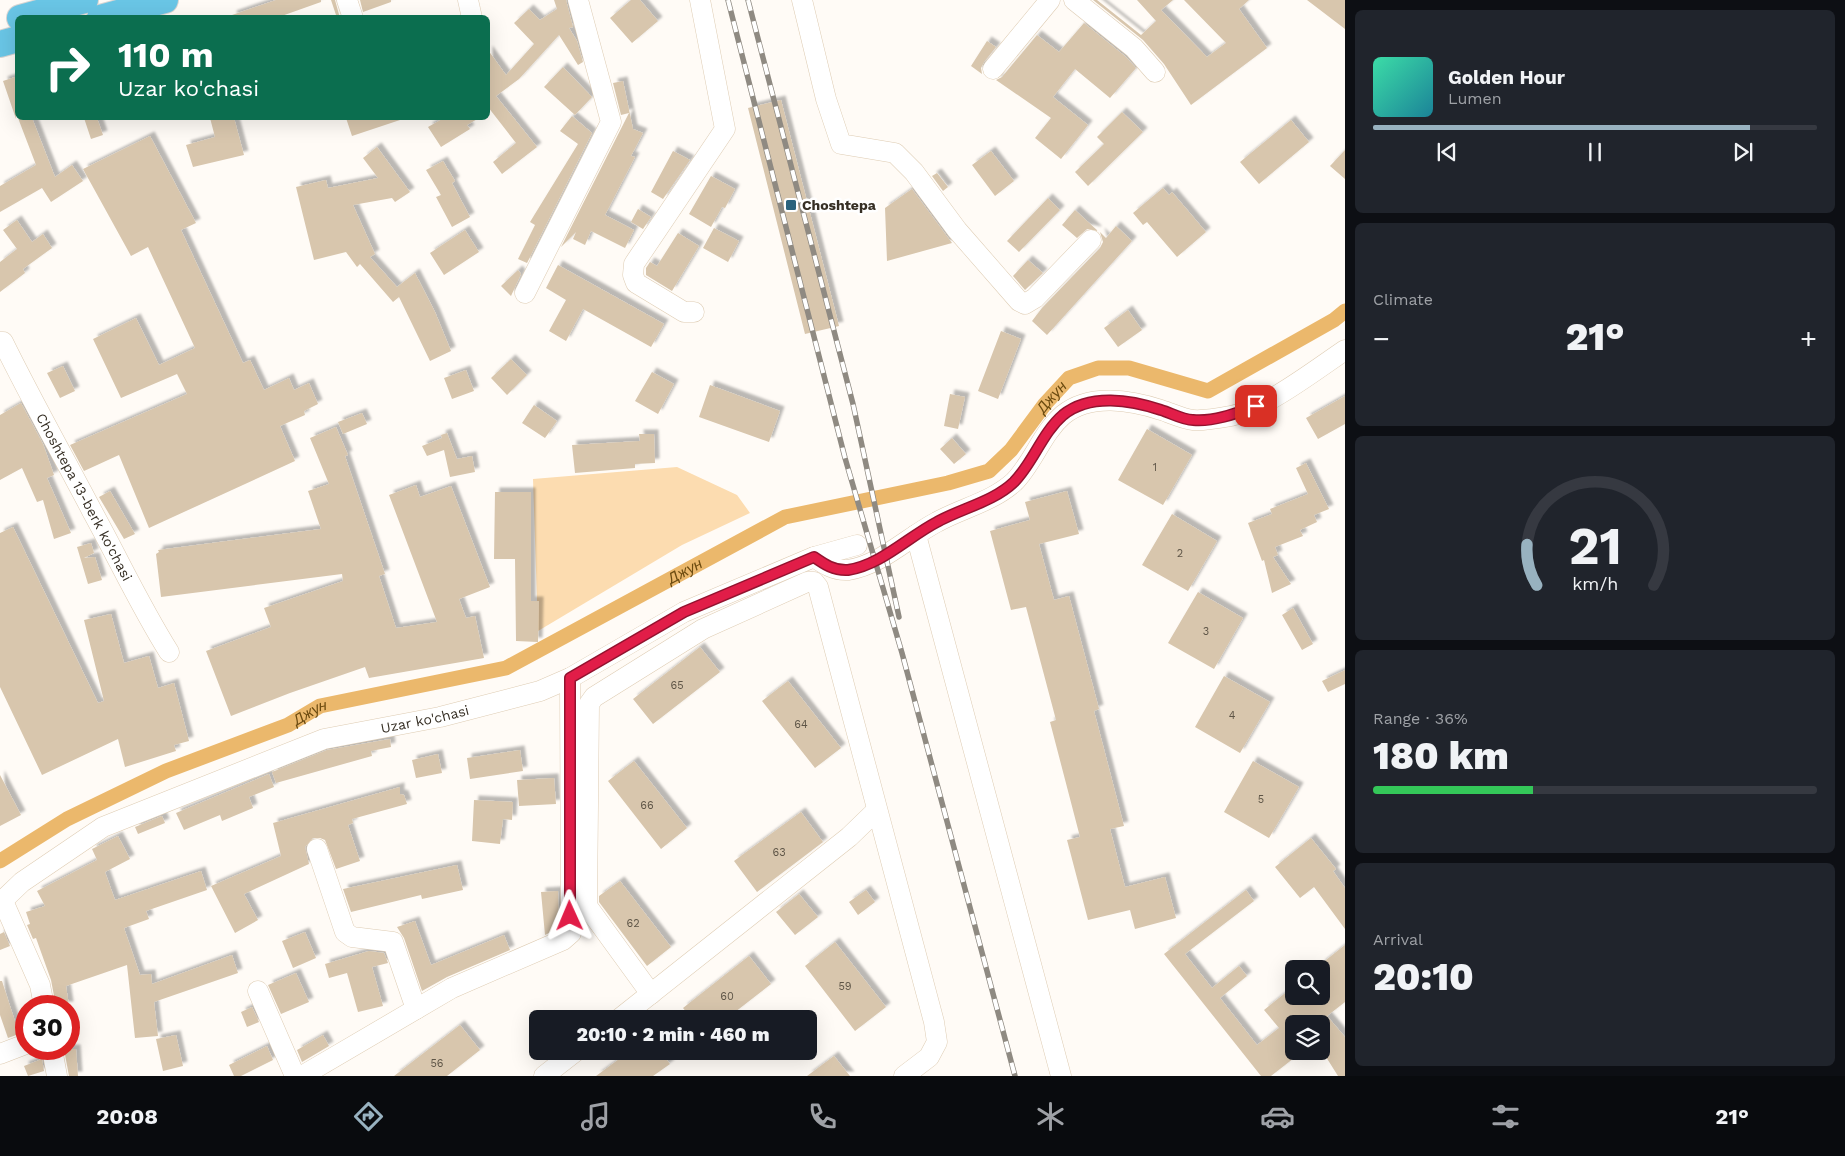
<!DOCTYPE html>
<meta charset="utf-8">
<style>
body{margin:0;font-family:"Work Sans",sans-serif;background:#20242c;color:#f1f3f6;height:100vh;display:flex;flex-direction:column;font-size:19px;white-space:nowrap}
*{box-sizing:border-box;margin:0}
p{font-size:16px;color:#9ea1a6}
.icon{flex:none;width:28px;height:28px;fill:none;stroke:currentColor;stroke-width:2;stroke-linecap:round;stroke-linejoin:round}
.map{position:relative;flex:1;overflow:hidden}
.sheet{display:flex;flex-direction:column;gap:10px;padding:10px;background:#0d0f14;width:500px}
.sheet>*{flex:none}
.hud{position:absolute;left:15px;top:15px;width:475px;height:105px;border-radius:8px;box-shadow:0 5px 20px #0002;background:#0b6e4f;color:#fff;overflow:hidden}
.controls{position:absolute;left:1285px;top:960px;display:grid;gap:10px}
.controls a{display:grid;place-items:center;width:45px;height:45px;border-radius:8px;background:#171b24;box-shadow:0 5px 20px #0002;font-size:25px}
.speed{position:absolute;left:15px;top:995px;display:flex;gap:10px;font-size:25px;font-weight:700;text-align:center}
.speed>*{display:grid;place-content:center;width:65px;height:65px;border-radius:50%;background:#171b24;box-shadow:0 5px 20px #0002;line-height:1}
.speed .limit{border:8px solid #d22;background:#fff;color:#111}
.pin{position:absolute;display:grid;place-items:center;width:42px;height:42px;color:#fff;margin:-21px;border-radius:10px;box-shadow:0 2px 8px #0006}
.me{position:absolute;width:55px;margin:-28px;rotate:359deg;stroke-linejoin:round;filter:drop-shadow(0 0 4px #0008)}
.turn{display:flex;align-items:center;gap:18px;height:105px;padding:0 20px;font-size:22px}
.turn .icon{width:65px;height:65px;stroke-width:2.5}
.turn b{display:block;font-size:35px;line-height:42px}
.big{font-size:38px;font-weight:800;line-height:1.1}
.sheet .tile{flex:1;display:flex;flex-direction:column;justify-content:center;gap:8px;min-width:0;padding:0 18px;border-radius:8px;background:#20242c}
.sheet .dial{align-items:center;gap:0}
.dial svg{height:130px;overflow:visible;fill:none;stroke:#363941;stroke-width:7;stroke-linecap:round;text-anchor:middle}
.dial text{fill:#f1f3f6;stroke:none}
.song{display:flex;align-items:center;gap:15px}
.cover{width:60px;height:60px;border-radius:8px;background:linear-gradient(135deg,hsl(160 70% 55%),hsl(190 70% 35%))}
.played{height:5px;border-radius:2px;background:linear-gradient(90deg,#98b2c0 85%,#363941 85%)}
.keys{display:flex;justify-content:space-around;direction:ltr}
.heat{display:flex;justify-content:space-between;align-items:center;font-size:28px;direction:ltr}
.charge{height:8px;border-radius:4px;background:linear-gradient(90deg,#34c759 36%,#363941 0)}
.trip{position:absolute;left:529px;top:1010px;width:288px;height:50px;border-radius:8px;background:#171b24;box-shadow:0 5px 20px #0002;font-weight:800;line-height:50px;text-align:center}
.menu{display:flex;height:80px;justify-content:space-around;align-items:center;background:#090b0e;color:#9ea1a6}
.menu .icon{width:35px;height:35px}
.menu .current{color:#98b2c0}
.menu b{font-size:22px;color:#f1f3f6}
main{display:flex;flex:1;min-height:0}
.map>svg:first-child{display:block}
.green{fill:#fcdcb0}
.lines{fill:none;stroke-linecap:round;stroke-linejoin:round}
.canal{stroke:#ebb86c;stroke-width:15}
.building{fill:#d8c6ad;filter:url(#shadow)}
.minor-casing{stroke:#deccb3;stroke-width:21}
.major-casing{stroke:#d7d5d3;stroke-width:28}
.minor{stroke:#fff;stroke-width:20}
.major{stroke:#69c5e5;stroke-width:26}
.rail-casing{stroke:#8f8a82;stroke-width:5.5}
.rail{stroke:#fff;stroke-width:4;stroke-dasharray:11;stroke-linecap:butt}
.route-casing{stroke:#92132f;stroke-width:12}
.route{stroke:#e11d48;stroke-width:9}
.poi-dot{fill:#2b637d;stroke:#fff;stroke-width:2}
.labels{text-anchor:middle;stroke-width:5;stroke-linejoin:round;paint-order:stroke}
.number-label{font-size:11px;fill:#5e5547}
.poi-label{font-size:14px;font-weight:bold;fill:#362f25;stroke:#fff;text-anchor:start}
.street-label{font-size:14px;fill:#362f25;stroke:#fff}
.water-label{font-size:15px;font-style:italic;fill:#6c4b10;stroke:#fff}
</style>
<main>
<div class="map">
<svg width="1345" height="1076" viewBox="0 0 1345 1076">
<defs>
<filter id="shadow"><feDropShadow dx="4.5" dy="-4.5" stdDeviation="1" flood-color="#0004"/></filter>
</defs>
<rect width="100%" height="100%" fill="#fffbf6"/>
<path class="green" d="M 677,467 L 737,495 L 750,513 L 682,545 L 538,631 L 533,479 Z"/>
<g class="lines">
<path class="canal" id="s1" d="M 0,861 L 67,819 L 166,771 L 288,725 L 320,706 L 506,668 L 785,517 L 948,483 L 989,471 L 1011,450 L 1045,404 L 1069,378 L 1098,368 L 1129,368 L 1208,391 L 1334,320 L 1345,311"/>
</g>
<path class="building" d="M 276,0 L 321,0 L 321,2 L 276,18 L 233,18 L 232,15 Z
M 331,0 L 335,0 L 340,18 L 337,18 Z
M 360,0 L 391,0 L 391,2 L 363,12 Z
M 554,0 L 566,0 L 573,27 L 569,28 L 577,41 L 583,62 L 578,65 L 559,35 L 519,79 L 496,96 L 537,147 L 502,174 L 493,162 L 516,143 L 488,107 L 488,50 L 506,75 L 534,44 L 514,23 L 529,9 L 540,20 L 557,9 Z
M 631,0 L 640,0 L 658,21 L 632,43 L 610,18 Z
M 1093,0 L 1097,0 L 1141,35 L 1156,21 L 1137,0 L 1173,0 L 1161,10 L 1207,57 L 1226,43 L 1184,0 L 1249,0 L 1239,9 L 1267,48 L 1191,105 L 1164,64 L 1143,40 Z
M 1307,0 L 1345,0 L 1345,29 Z
M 1084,23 L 1126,57 L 1136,68 L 1110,98 L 1075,69 L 1053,97 L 1088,125 L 1061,159 L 1035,138 L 1051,118 L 996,80 L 1002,77 L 1037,35 L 1059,52 Z
M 987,41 L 996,47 L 984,62 L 981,68 L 982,74 L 971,66 Z
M 563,67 L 592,97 L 575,115 L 544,87 Z
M 15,77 L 18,85 L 16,119 L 3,81 Z
M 623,81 L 633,129 L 643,133 L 631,156 L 635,157 L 605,215 L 634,230 L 625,248 L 591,231 L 585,245 L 573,239 L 576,232 L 561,247 L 629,113 L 621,115 L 613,83 Z
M 781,100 L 839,326 L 805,334 L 748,108 Z
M 1122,112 L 1143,132 L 1088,186 L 1075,172 L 1104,144 L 1097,137 Z
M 572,116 L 592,133 L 527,263 L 518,259 L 535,225 L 530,222 L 578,144 L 560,131 Z
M 18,118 L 32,118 L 55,177 L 72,165 L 83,181 L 51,202 L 42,188 L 0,212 L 0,186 L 36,165 Z
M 84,118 L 97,118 L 103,135 L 91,139 Z
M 210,118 L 234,118 L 244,155 L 193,167 L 186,145 L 215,137 Z
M 346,118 L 400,118 L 400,120 L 352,136 Z
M 444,118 L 479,118 L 467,125 L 470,129 L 441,147 L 428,127 Z
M 1291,120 L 1309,142 L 1259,184 L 1240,162 Z
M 150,136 L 196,223 L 181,230 L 243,363 L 250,360 L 264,390 L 289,378 L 294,390 L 309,383 L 318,404 L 304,411 L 305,415 L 280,426 L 295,461 L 149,528 L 119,455 L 84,471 L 70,445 L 187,394 L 177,374 L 121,398 L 93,339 L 136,318 L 159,365 L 195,348 L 148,247 L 131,256 L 83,169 Z
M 377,147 L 410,192 L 395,202 L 392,198 L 353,205 L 375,254 L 370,257 L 397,287 L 415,273 L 435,312 L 451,351 L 430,361 L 399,297 L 393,302 L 360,264 L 357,267 L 346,252 L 314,260 L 296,187 L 326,180 L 328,188 L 378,178 L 363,158 Z
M 1345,150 L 1345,179 L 1330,166 Z
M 673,151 L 690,160 L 663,199 L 651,192 Z
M 991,151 L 1014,181 L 995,196 L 972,165 Z
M 443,161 L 455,181 L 452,183 L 470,217 L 452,227 L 436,197 L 441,195 L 426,170 Z
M 937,173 L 948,187 L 943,191 L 932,176 Z
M 711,176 L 735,189 L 725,208 L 722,207 L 711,227 L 689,214 Z
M 1163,188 L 1169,195 L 1172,192 L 1206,232 L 1177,257 L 1147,222 L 1143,225 L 1133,213 Z
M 912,189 L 952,243 L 887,261 L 885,208 Z
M 1048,198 L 1060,210 L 1019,252 L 1007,241 Z
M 638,209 L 651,217 L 643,229 L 631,222 Z
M 1075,210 L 1098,231 L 1087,229 L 1077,238 L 1062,225 Z
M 17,220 L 32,242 L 43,234 L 52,248 L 23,269 L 25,273 L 0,292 L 0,262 L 17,249 L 3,230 Z
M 1116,226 L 1132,241 L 1047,335 L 1032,321 L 1042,308 L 1100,248 L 1103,242 L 1100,232 L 1106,238 Z
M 714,228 L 739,241 L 728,262 L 703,248 Z
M 465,230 L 479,252 L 444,275 L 430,253 Z
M 678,233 L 699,246 L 672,291 L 646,275 L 646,268 L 650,262 L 657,266 Z
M 1028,260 L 1043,273 L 1025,290 L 1013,276 Z
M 558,265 L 664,324 L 651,347 L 583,309 L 566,341 L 549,331 L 566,300 L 546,288 Z
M 518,270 L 521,274 L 511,296 L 501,286 Z
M 1128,310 L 1142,330 L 1118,347 L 1104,328 Z
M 1001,331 L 1021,339 L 998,399 L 978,391 Z
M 511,359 L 527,375 L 507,395 L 491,378 Z
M 63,366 L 75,391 L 60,398 L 47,373 Z
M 466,370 L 474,391 L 452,399 L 444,378 Z
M 652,372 L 674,384 L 658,414 L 635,401 Z
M 710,385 L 780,411 L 769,442 L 699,417 Z
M 950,394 L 965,397 L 958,429 L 944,426 Z
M 1345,396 L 1345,424 L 1318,439 L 1306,418 Z
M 21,403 L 43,444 L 54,475 L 47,478 L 71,533 L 54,539 L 43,500 L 37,502 L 22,468 L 0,480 L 0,415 Z
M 534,405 L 557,421 L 545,438 L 522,423 Z
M 362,413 L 367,424 L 343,434 L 338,422 Z
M 336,427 L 348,455 L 345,456 L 385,574 L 379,576 L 396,628 L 437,622 L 389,495 L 416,485 L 420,497 L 451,486 L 490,587 L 459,599 L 466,618 L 475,616 L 484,658 L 369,678 L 365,667 L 290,693 L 231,716 L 206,651 L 271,627 L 264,608 L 343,581 L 342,574 L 161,597 L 156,554 L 159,552 L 158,550 L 321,529 L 308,491 L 329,484 L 310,438 Z
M 1147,429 L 1192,455 L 1163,505 L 1118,480 Z
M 447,433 L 457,459 L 472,456 L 475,472 L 450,477 L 444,450 L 427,456 L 422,446 L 442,438 L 441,435 Z
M 639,434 L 654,434 L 655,463 L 635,464 L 635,468 L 575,473 L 572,445 L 640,441 Z
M 952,438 L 966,454 L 954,464 L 940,449 Z
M 1306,463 L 1329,509 L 1314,515 L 1317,522 L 1300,530 L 1303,536 L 1275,547 L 1278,555 L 1273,557 L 1291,584 L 1272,593 L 1264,560 L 1262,561 L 1248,523 L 1272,514 L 1270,509 L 1308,494 L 1296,468 Z
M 110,491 L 135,534 L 124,539 L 99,497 Z
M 1067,491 L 1079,534 L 1039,544 L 1054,600 L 1069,596 L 1099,709 L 1094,711 L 1124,826 L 1110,829 L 1125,887 L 1165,877 L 1176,918 L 1135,929 L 1130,910 L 1088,920 L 1067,840 L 1080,837 L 1050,722 L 1056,720 L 1026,607 L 1011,610 L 990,531 L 1030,520 L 1025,502 Z
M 495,492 L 531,492 L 531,601 L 539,601 L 538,642 L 516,641 L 515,559 L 494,559 Z
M 1172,514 L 1217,541 L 1188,591 L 1142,565 Z
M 13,527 L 98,703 L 104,701 L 84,620 L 111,614 L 124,663 L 149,656 L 158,688 L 174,683 L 189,741 L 174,745 L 176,751 L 125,767 L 118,739 L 42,775 L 0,687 L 0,533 Z
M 91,543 L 94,553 L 84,558 L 95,557 L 102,580 L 88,584 L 77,547 Z
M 1198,592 L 1243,618 L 1214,669 L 1168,643 Z
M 1293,608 L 1313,644 L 1302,650 L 1282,615 Z
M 700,647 L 720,672 L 653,724 L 633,699 Z
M 1345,670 L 1345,684 L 1328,692 L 1322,681 Z
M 1224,676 L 1270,702 L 1240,753 L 1195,727 Z
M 788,681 L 841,748 L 815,768 L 762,701 Z
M 390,739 L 391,747 L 371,751 L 372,756 L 276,783 L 272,772 L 327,750 Z
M 520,750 L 523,771 L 470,779 L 467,758 Z
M 438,754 L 442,773 L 416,778 L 412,760 Z
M 634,761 L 687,828 L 661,849 L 608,781 Z
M 1253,761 L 1299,787 L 1269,838 L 1224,812 Z
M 269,774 L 274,787 L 249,797 L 253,808 L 222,821 L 220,815 L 184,830 L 176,813 Z
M 0,775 L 21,815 L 0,826 Z
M 554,778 L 556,804 L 519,806 L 517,780 Z
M 400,787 L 400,794 L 404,795 L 407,804 L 352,819 L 353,823 L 348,825 L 360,861 L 336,869 L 325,840 L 320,838 L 313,838 L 305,847 L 309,864 L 244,894 L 258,920 L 235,933 L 211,886 L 281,856 L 273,823 Z
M 474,800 L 513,802 L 512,820 L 503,819 L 500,844 L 472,841 Z
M 801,812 L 823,842 L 757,892 L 734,861 Z
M 162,816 L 165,823 L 138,834 L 135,827 Z
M 118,836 L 130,859 L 105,872 L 115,900 L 201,871 L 207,890 L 146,911 L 149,919 L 124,928 L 140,975 L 151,974 L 152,984 L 232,955 L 238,973 L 154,1002 L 158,1036 L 135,1038 L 127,965 L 66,986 L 69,1006 L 56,1006 L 51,980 L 36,938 L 33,939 L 27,925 L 30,924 L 26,912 L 45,906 L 37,891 L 97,860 L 92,849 Z
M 1311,838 L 1336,869 L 1333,871 L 1345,888 L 1345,929 L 1314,887 L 1300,898 L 1275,867 Z
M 457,865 L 463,890 L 422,899 L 421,895 L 351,912 L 343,889 Z
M 620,881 L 671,947 L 647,966 L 599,902 L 599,896 Z
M 866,890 L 875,902 L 858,915 L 849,902 Z
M 1246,890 L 1254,901 L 1185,954 L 1212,988 L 1239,966 L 1247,976 L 1220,998 L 1257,1045 L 1279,1028 L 1264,1010 L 1294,986 L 1294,996 L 1321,996 L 1321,964 L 1345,945 L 1345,1002 L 1327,1016 L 1345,1037 L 1345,1076 L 1338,1076 L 1321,1049 L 1321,1024 L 1294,1024 L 1294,1058 L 1271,1076 L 1261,1076 L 1164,954 Z
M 558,891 L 559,928 L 545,935 L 541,892 Z
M 799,894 L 818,917 L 795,935 L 776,912 Z
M 415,921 L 431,965 L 504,935 L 510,950 L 447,977 L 422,991 L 404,938 L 397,927 Z
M 4,932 L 10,946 L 0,950 L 0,934 Z
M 305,932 L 316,958 L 293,968 L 282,941 Z
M 835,942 L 886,1007 L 855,1031 L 805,966 Z
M 369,951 L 384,953 L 388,963 L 372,967 L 383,1006 L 358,1012 L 347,973 L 329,978 L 325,964 Z
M 749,956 L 771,984 L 726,1019 L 692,1019 L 683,1008 Z
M 296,973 L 309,1002 L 281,1014 L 268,985 Z
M 0,981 L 2,981 L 19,1034 L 8,1038 L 0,1015 Z
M 252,1007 L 259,1022 L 247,1027 L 241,1012 Z
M 460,1025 L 480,1050 L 447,1076 L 394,1076 Z
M 176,1035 L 183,1066 L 163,1071 L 156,1039 Z
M 323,1035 L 329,1046 L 302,1062 L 297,1050 Z
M 267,1046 L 273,1060 L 241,1076 L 234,1076 L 229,1065 Z
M 64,1049 L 76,1049 L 78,1076 L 69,1076 Z
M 630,1051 L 660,1051 L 670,1064 L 653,1076 L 596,1076 Z
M 834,1056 L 850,1076 L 807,1076 Z
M 42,1059 L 44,1071 L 28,1076 L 24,1066 Z"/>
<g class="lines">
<g class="minor-casing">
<g id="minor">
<path d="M 347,0 L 353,18"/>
<path d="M 468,0 L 472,18"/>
<path d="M 802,0 L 826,99 L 841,144 L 895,153 L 914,172 L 957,230 L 1019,301 L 1025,304 L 1035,298 L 1091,240"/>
<path d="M 1074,0 L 1134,48 L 1155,72"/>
<path d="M 993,69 L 1050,0"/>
<path d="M 525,293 L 611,122 L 578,0"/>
<path d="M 694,312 L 684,312 L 636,283 L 633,275 L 634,264 L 725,129 L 700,0"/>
<path id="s2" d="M 0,342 L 3,342 C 31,399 62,454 92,511 C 118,558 140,606 169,652"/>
<path d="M 916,535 L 1061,1076"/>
<path d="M 814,557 C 824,564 834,571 848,570 C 881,565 908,537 937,522 C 962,508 992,502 1014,482 C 1033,463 1042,433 1063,415 C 1090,393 1131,400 1161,410 C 1171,413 1183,419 1193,420 C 1204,421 1220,418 1231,416 C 1266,408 1314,371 1345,350"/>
<path d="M 317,849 L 345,932 L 352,937 L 393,942 L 416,1009"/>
<path d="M 3,901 L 40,985 L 44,1006"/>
<path id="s3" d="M 0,903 L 22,882 L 103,827 L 324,739 L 440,717 L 540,691 L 570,678 L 684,612 L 814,557 L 857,545"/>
<path d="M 258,991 L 295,1076"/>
<path d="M 651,994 L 587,906 L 589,704 L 594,697 L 703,629 L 807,582 L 814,582 L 818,587 L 934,1022 L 937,1042 L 929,1057 L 904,1076"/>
<path d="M 619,1019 L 849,837 L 877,810"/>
<path d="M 52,1049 L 57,1076"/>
<path d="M 0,1054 L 26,1044"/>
<path d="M 302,1076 L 452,988 L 563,940 L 571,933 L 570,678"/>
<path d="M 544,1076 L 576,1051"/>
</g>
</g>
<g class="major-casing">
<path id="major" d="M 20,18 L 85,0
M 100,18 L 165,0
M 0,44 L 18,39"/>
</g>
<use href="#minor" class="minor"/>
<use href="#major" class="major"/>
<g class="rail-casing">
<path id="rail" d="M 728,0 L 845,458 L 902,653 L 1015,1076
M 748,0 L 853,404 L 899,617"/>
</g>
<use href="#rail" class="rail"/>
</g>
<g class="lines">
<g class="route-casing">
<path id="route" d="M 570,916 L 570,678 L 684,612 L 814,557 C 824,564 834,571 848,570 C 881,565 908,537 937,522 C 962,508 993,502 1014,482 C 1033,463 1042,433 1063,415 C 1090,393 1131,400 1161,410 C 1171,413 1183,420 1193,420 C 1214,422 1237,413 1256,406"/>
</g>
<use href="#route" class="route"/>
</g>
<rect class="poi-dot" x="785" y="199" width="12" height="12" rx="2.5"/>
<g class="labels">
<g class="number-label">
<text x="1155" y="471">1</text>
<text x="1180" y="557">2</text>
<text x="1206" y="635">3</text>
<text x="677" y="689">65</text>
<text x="1232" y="719">4</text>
<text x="801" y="728">64</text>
<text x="1261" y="803">5</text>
<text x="647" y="809">66</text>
<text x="779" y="856">63</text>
<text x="633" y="927">62</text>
<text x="845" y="990">59</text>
<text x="727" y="1000">60</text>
<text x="437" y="1067">56</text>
</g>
<g class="poi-label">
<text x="802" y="210">Choshtepa</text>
</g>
<g class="street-label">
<text dy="5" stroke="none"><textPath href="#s2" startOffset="178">Choshtepa 13-berk ko'chasi</textPath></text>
<text dy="5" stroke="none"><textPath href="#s3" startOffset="469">Uzar ko'chasi</textPath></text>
</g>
<g class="water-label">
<text dy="5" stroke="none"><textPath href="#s1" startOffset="1170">Джун</textPath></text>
<text dy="5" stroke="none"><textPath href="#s1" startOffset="750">Джун</textPath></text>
<text dy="5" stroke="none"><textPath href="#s1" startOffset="345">Джун</textPath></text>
</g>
</g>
</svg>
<div class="controls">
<a><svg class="icon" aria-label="search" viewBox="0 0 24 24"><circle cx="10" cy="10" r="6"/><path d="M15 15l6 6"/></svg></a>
<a><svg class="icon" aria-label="layers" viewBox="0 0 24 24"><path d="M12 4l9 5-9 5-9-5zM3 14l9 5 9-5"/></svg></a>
</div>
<div class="speed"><div class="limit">30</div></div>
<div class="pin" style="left:1256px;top:406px;background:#d93025"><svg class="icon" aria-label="arrive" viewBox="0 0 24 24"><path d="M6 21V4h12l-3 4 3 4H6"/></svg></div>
<svg class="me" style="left:570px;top:916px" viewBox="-20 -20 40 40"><path d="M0-17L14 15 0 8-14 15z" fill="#e11d48" stroke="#fff" stroke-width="4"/></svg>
<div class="trip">20:10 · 2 min · 460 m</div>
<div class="hud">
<div class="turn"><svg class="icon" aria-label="right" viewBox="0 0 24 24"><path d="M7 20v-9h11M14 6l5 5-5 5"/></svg><div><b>110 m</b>Uzar ko'chasi</div></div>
</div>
</div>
<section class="sheet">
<div class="tile">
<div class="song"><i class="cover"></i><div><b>Golden Hour</b><p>Lumen</p></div></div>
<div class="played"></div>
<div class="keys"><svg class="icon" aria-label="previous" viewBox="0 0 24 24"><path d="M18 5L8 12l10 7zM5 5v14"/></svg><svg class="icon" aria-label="pause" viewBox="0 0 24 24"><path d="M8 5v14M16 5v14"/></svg><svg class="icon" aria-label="next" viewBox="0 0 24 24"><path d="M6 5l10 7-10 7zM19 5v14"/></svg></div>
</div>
<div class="tile"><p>Climate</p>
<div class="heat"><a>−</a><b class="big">21°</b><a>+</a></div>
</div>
<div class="tile dial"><svg viewBox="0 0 100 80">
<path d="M14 69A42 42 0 1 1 86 69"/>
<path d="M14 69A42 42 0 0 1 8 44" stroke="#98b2c0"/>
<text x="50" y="56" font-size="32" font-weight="700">21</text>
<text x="50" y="72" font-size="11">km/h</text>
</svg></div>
<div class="tile"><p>Range · 36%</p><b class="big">180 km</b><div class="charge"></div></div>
<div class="tile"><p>Arrival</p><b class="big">20:10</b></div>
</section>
</main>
<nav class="menu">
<b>20:08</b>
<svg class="icon current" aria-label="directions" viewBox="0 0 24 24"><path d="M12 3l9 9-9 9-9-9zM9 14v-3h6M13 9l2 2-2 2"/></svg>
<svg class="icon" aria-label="music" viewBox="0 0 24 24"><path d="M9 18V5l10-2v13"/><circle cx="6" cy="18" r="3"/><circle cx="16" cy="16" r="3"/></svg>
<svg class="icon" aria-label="phone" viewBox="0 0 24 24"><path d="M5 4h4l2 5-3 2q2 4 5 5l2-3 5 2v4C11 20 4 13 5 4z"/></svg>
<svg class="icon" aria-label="climate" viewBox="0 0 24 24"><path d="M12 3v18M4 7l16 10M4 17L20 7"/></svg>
<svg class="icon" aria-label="car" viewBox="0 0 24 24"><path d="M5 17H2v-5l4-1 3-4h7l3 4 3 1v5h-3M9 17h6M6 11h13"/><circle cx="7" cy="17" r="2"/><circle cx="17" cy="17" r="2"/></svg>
<svg class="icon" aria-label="filters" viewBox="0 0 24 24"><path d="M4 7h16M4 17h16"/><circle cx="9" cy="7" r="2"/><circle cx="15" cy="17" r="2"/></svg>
<b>21°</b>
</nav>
